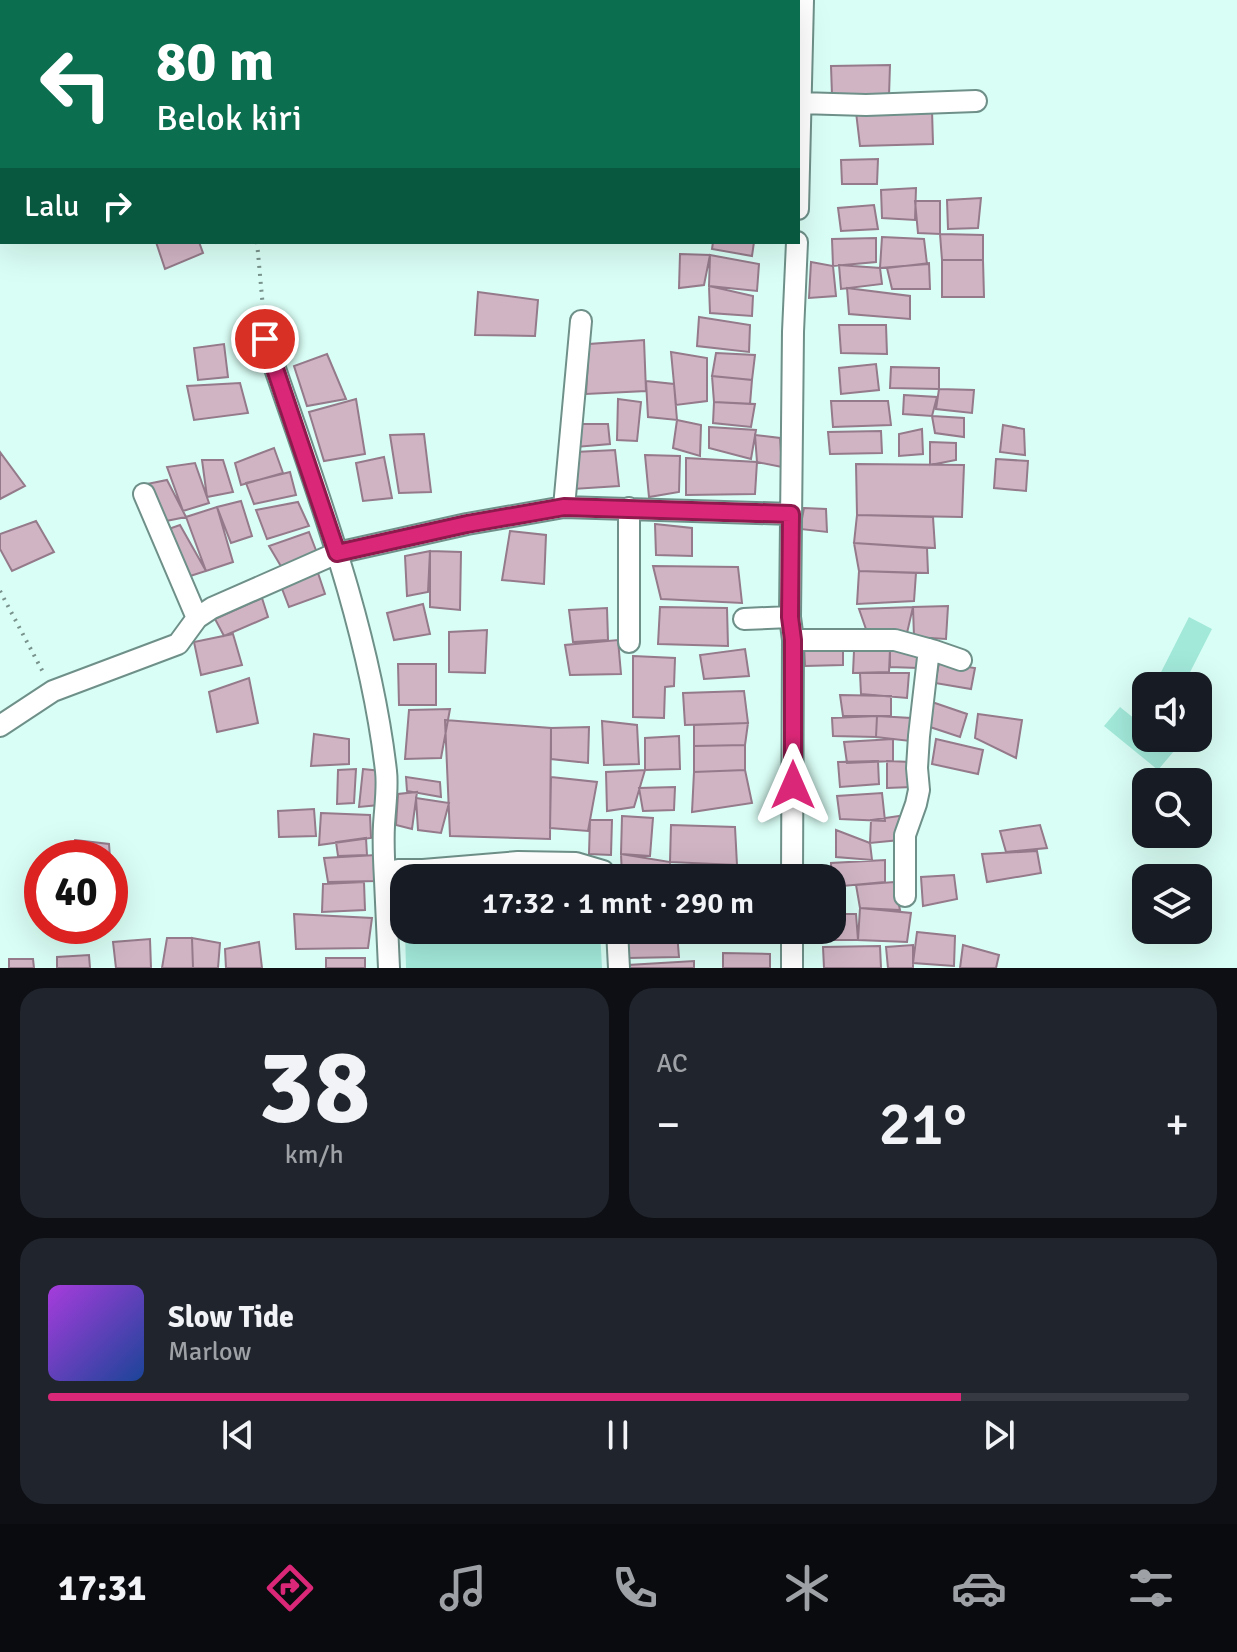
<!DOCTYPE html>
<html lang="id">
<meta charset="utf-8">
<style>
body{margin:0;font-family:Signika,sans-serif;background:#20242c;color:#f1f3f6;height:100vh;display:flex;flex-direction:column;font-size:30px;white-space:nowrap}
*{box-sizing:border-box;margin:0}
p{font-size:26px;color:#9ea1a6}
.icon{flex:none;width:44px;height:44px;fill:none;stroke:currentColor;stroke-width:2;stroke-linecap:round;stroke-linejoin:round}
.map{position:relative;height:968px;overflow:hidden}
.panel{display:flex;flex-direction:column;gap:20px;padding:20px;background:#0d0f14;flex:1}
.panel>*{flex:none}
.banner{position:absolute;left:0px;top:0px;width:800px;height:244px;box-shadow:0 8px 32px #0002;background:#0b6e4f;color:#fff;overflow:hidden}
.fabs{position:absolute;left:1132px;top:672px;display:grid;gap:16px}
.fabs a{display:grid;place-items:center;width:80px;height:80px;border-radius:16px;background:#171b24;box-shadow:0 8px 32px #0002;font-size:40px}
.speed{position:absolute;left:24px;top:840px;display:flex;gap:16px;font-size:40px;font-weight:700;text-align:center}
.speed>*{display:grid;place-content:center;width:104px;height:104px;border-radius:50%;background:#171b24;box-shadow:0 8px 32px #0002;line-height:1}
.speed .limit{border:12px solid #d22;background:#fff;color:#111}
.pin{position:absolute;display:grid;place-items:center;width:68px;height:68px;color:#fff;margin:-34px;border:4px solid #fff;border-radius:50%;box-shadow:0 2px 8px #0007}
.me{position:absolute;width:88px;margin:-44px;rotate:0deg;stroke-linejoin:round;filter:drop-shadow(0 0 6px #0008)}
.turn{display:flex;align-items:center;gap:28px;height:168px;padding:0 24px;font-size:36px}
.turn .icon{width:104px;height:104px;stroke-width:2.5}
.turn b{display:block;font-size:56px;line-height:68px}
.then{display:flex;align-items:center;height:76px;padding:0 24px;background:#0003;gap:16px;font-size:30px}
.big{font-size:60px;font-weight:600;line-height:1.1}
.panel .widget{flex:1;display:flex;flex-direction:column;justify-content:center;gap:12px;min-width:0;padding:0 28px;border-radius:24px;background:#20242c}
.panel .dial{align-items:center;gap:0}
.dial b{font-size:104px;line-height:1}
.song{display:flex;align-items:center;gap:24px}
.cover{width:96px;height:96px;border-radius:12px;background:linear-gradient(135deg,hsl(280 70% 55%),hsl(220 70% 35%))}
.played{height:8px;border-radius:4px;background:linear-gradient(90deg,#db2777 80%,#363941 80%)}
.keys{display:flex;justify-content:space-around;direction:ltr}
.heat{display:flex;justify-content:space-between;align-items:center;font-size:44px;direction:ltr}
.panel .tiles{flex:1;display:grid;gap:20px;grid-template-columns:1fr 1fr}
.widget:last-child{grid-column:span 2}
.trip{position:absolute;left:390px;top:864px;width:456px;height:80px;border-radius:24px;background:#171b24;box-shadow:0 8px 32px #0002;font-weight:600;line-height:80px;text-align:center}
.dock{display:flex;height:128px;justify-content:space-around;align-items:center;background:#090b0e;color:#9ea1a6}
.dock .icon{width:56px;height:56px}
.dock .active{color:#db2777}
.dock b{font-size:36px;color:#f1f3f6}
.map>svg:first-child{display:block}
.green{fill:#a2e9da}
.building{fill:#d0b4c4;stroke:#947a8a;stroke-width:2}
.lines{fill:none;stroke-linecap:round;stroke-linejoin:round}
.minor-casing{stroke:#6e9088;stroke-width:24}
.path{stroke:#79928c;stroke-width:4;stroke-dasharray:2 6;stroke-linecap:butt}
.minor{stroke:#fff;stroke-width:20}
.route-casing{stroke:#8e194d;stroke-width:20}
.route{stroke:#db2777;stroke-width:14}
</style>
<div class="map">
<svg width="1237" height="968" viewBox="0 0 1237 968">
<rect width="100%" height="100%" fill="#d9fef5"/>
<path class="green" d="M 1189,617 L 1212,629 L 1183,686 L 1154,686 Z
M 1120,707 L 1146,728 L 1146,738 L 1158,738 L 1174,751 L 1158,770 L 1104,726 Z
M 405,930 L 600,930 L 602,968 L 406,968 Z"/>
<path class="building" d="M 890,65 L 889,96 L 832,95 L 831,66 Z
M 932,110 L 933,144 L 860,146 L 856,112 Z
M 878,159 L 877,184 L 842,184 L 841,160 Z
M 916,188 L 915,220 L 882,218 L 881,190 Z
M 981,198 L 978,228 L 948,229 L 947,200 Z
M 915,201 L 940,201 L 940,234 L 918,233 Z
M 874,205 L 878,229 L 841,231 L 838,208 Z
M 940,234 L 983,235 L 983,260 L 942,260 Z
M 882,237 L 924,239 L 927,264 L 880,268 Z
M 876,238 L 876,262 L 833,266 L 832,239 Z
M 156,242 L 199,242 L 203,253 L 165,269 Z
M 713,242 L 754,242 L 752,256 L 712,249 Z
M 680,254 L 710,255 L 704,285 L 679,288 Z
M 710,255 L 759,264 L 757,291 L 709,286 Z
M 942,260 L 983,260 L 984,297 L 942,297 Z
M 811,262 L 833,266 L 836,296 L 809,298 Z
M 929,263 L 930,289 L 892,289 L 887,268 Z
M 839,265 L 880,268 L 882,284 L 841,289 Z
M 709,286 L 753,296 L 752,316 L 710,313 Z
M 847,288 L 910,296 L 910,319 L 849,314 Z
M 478,292 L 538,300 L 535,336 L 475,335 Z
M 699,317 L 750,325 L 749,352 L 697,346 Z
M 839,325 L 886,325 L 887,354 L 841,353 Z
M 644,340 L 646,391 L 586,394 L 589,344 Z
M 224,344 L 228,377 L 198,380 L 194,348 Z
M 671,352 L 707,358 L 707,401 L 676,405 Z
M 716,353 L 755,355 L 752,380 L 712,376 Z
M 327,354 L 346,399 L 307,406 L 294,366 Z
M 876,364 L 879,390 L 841,394 L 839,368 Z
M 891,367 L 939,368 L 939,389 L 890,388 Z
M 712,376 L 752,380 L 750,404 L 714,402 Z
M 646,381 L 674,384 L 677,420 L 648,417 Z
M 240,383 L 248,413 L 194,420 L 187,386 Z
M 939,389 L 974,390 L 972,413 L 936,409 Z
M 904,395 L 937,397 L 932,416 L 903,414 Z
M 356,399 L 365,454 L 324,461 L 309,412 Z
M 618,399 L 641,402 L 637,441 L 617,440 Z
M 831,401 L 888,401 L 891,425 L 833,427 Z
M 714,402 L 755,404 L 751,427 L 713,423 Z
M 932,416 L 964,418 L 964,437 L 935,433 Z
M 677,420 L 701,425 L 700,456 L 673,448 Z
M 577,424 L 608,424 L 610,444 L 576,447 Z
M 1003,425 L 1024,429 L 1025,455 L 1000,452 Z
M 709,427 L 756,430 L 751,459 L 709,448 Z
M 922,429 L 923,454 L 899,456 L 899,434 Z
M 881,431 L 882,453 L 830,454 L 828,432 Z
M 424,434 L 431,492 L 399,493 L 390,435 Z
M 755,435 L 780,438 L 782,467 L 757,462 Z
M 930,442 L 956,443 L 956,460 L 930,465 Z
M 274,448 L 283,473 L 241,485 L 235,463 Z
M 615,450 L 619,486 L 573,489 L 575,452 Z
M 0,452 L 25,486 L 0,499 Z
M 645,455 L 680,456 L 679,492 L 649,497 Z
M 384,457 L 392,498 L 363,501 L 356,463 Z
M 686,458 L 757,462 L 755,494 L 686,495 Z
M 996,459 L 1028,461 L 1026,491 L 994,488 Z
M 202,460 L 223,460 L 233,492 L 207,497 Z
M 195,463 L 209,503 L 183,511 L 167,467 Z
M 856,464 L 964,465 L 962,517 L 857,515 Z
M 290,472 L 296,495 L 254,504 L 246,483 Z
M 167,480 L 186,517 L 156,523 L 147,484 Z
M 241,501 L 252,536 L 231,543 L 217,507 Z
M 298,502 L 309,526 L 267,539 L 256,510 Z
M 217,507 L 233,562 L 206,571 L 186,517 Z
M 804,508 L 826,509 L 827,532 L 800,529 Z
M 857,515 L 933,517 L 935,548 L 854,543 Z
M 36,521 L 54,552 L 12,571 L 0,549 L 0,534 Z
M 655,524 L 692,528 L 692,556 L 656,555 Z
M 180,525 L 206,571 L 187,577 L 160,532 Z
M 510,531 L 546,535 L 544,584 L 502,580 Z
M 309,532 L 317,553 L 282,568 L 269,546 Z
M 854,543 L 927,548 L 928,573 L 859,571 Z
M 430,551 L 428,592 L 407,596 L 405,556 Z
M 430,551 L 461,552 L 460,610 L 430,607 Z
M 653,566 L 738,567 L 742,603 L 661,599 Z
M 859,571 L 916,573 L 914,601 L 857,604 Z
M 318,573 L 325,594 L 289,607 L 281,586 Z
M 262,598 L 268,617 L 224,636 L 215,619 Z
M 423,604 L 430,634 L 394,640 L 387,613 Z
M 948,606 L 946,639 L 914,637 L 913,607 Z
M 660,607 L 727,608 L 728,646 L 658,644 Z
M 913,607 L 907,633 L 867,632 L 859,609 Z
M 607,608 L 608,640 L 573,642 L 569,610 Z
M 487,630 L 485,673 L 449,672 L 449,632 Z
M 233,634 L 242,665 L 201,675 L 194,642 Z
M 618,640 L 621,674 L 570,675 L 565,645 Z
M 804,645 L 843,646 L 843,665 L 805,666 Z
M 745,649 L 749,676 L 704,679 L 700,655 Z
M 890,649 L 921,654 L 918,668 L 890,667 Z
M 890,649 L 889,672 L 853,673 L 854,651 Z
M 633,656 L 675,658 L 674,686 L 665,687 L 664,718 L 633,717 Z
M 939,663 L 975,668 L 971,689 L 935,683 Z
M 398,664 L 436,664 L 436,705 L 399,705 Z
M 860,673 L 909,673 L 907,698 L 861,694 Z
M 249,678 L 258,723 L 217,732 L 209,692 Z
M 744,691 L 748,723 L 685,725 L 683,693 Z
M 840,695 L 891,696 L 891,716 L 843,716 Z
M 932,702 L 967,714 L 960,737 L 927,726 Z
M 450,709 L 441,758 L 405,759 L 409,710 Z
M 978,714 L 1022,720 L 1016,758 L 975,738 Z
M 877,716 L 911,718 L 910,741 L 876,737 Z
M 877,716 L 876,737 L 833,736 L 832,718 Z
M 445,720 L 551,728 L 550,839 L 450,836 Z
M 602,721 L 637,725 L 639,764 L 604,765 Z
M 748,723 L 745,745 L 694,746 L 694,725 Z
M 589,727 L 588,763 L 551,759 L 551,728 Z
M 314,734 L 349,739 L 349,764 L 311,766 Z
M 679,736 L 680,769 L 645,770 L 645,738 Z
M 893,739 L 893,761 L 847,763 L 844,742 Z
M 936,739 L 983,750 L 978,774 L 932,764 Z
M 745,745 L 745,770 L 694,772 L 694,746 Z
M 878,761 L 879,784 L 840,787 L 838,762 Z
M 887,761 L 911,762 L 912,787 L 887,788 Z
M 356,769 L 354,803 L 337,804 L 338,770 Z
M 363,769 L 381,771 L 379,805 L 359,807 Z
M 645,770 L 634,807 L 607,811 L 606,772 Z
M 745,770 L 752,803 L 692,812 L 694,772 Z
M 406,777 L 440,782 L 441,797 L 407,791 Z
M 551,777 L 597,782 L 588,831 L 550,828 Z
M 675,787 L 674,810 L 643,811 L 639,788 Z
M 417,792 L 412,829 L 396,825 L 398,794 Z
M 882,793 L 885,821 L 840,819 L 837,796 Z
M 416,798 L 449,803 L 441,833 L 418,830 Z
M 314,809 L 316,836 L 279,837 L 278,811 Z
M 321,813 L 370,815 L 371,838 L 319,845 Z
M 906,815 L 900,840 L 870,843 L 871,820 Z
M 622,816 L 653,818 L 650,856 L 621,854 Z
M 590,820 L 612,820 L 611,855 L 589,854 Z
M 671,825 L 735,827 L 737,865 L 670,862 Z
M 1040,825 L 1047,848 L 1006,852 L 1000,831 Z
M 836,830 L 870,843 L 872,860 L 836,857 Z
M 366,838 L 367,855 L 338,856 L 336,842 Z
M 75,840 L 109,844 L 110,858 L 73,858 Z
M 1037,851 L 1041,873 L 987,882 L 982,854 Z
M 621,854 L 670,862 L 670,878 L 622,878 Z
M 376,855 L 377,881 L 328,882 L 324,858 Z
M 885,860 L 885,882 L 832,887 L 831,863 Z
M 722,871 L 722,878 L 682,878 L 682,872 Z
M 954,875 L 957,899 L 923,906 L 921,877 Z
M 364,882 L 365,910 L 322,912 L 323,884 Z
M 894,882 L 900,910 L 860,908 L 856,885 Z
M 860,908 L 911,913 L 907,942 L 858,940 Z
M 294,914 L 372,918 L 368,948 L 296,949 Z
M 832,914 L 856,914 L 858,940 L 828,940 L 827,930 L 832,930 Z
M 626,930 L 677,933 L 679,957 L 628,958 Z
M 684,930 L 715,930 L 715,938 L 684,939 Z
M 738,930 L 764,930 L 764,942 L 738,941 Z
M 917,932 L 955,936 L 954,966 L 913,963 Z
M 167,938 L 192,938 L 193,968 L 162,968 Z
M 192,938 L 220,943 L 218,968 L 193,968 Z
M 150,939 L 151,968 L 116,968 L 113,942 Z
M 259,942 L 262,968 L 226,968 L 225,949 Z
M 913,945 L 913,968 L 888,968 L 886,947 Z
M 963,945 L 999,955 L 996,968 L 960,968 Z
M 880,946 L 881,968 L 824,968 L 823,947 Z
M 723,953 L 770,954 L 770,968 L 723,968 Z
M 89,955 L 90,968 L 57,968 L 57,957 Z
M 326,958 L 365,958 L 365,968 L 326,968 Z
M 9,959 L 33,959 L 34,968 L 9,968 Z
M 694,961 L 694,968 L 628,968 L 628,965 Z"/>
<g class="lines">
<g class="minor-casing">
<path id="minor" d="M 800,103 L 866,105 L 976,101
M 798,209 L 803,0
M 265,339 C 312,479 369,623 386,771 C 388,788 385,807 384,825 C 383,843 384,862 385,880 L 398,870 L 423,870 L 518,862 L 576,863 L 603,871 L 606,878
M 144,494 L 197,618
M 564,507 L 581,321
M 744,619 L 790,617
M 793,640 L 895,640 L 935,651 L 961,660
M 629,642 L 629,508
M 0,726 L 53,691 L 178,644 L 197,618 L 212,608 L 337,553 L 467,524 L 564,507 L 791,514
M 792,878 L 793,640 L 790,617 L 793,332 L 797,242
M 385,880 L 389,968
M 905,896 L 905,835 L 916,804 L 919,790 L 917,768 L 919,736 L 929,649
M 617,930 L 619,968
M 792,968 L 792,930"/>
</g>
<path class="path" d="M 257,242 L 264,319
M 0,591 L 44,674"/>
<use href="#minor" class="minor"/>
</g>
<g class="lines">
<g class="route-casing">
<path id="route" d="M 265,339 L 337,553 L 467,524 L 564,507 L 791,514 L 790,617 L 793,640 L 793,785"/>
</g>
<use href="#route" class="route"/>
</g>
</svg>
<div class="fabs">
<a><svg class="icon" aria-label="sound" viewBox="0 0 24 24"><path d="M4 9h4l5-4v14l-5-4H4zM17 9q2 3 0 6"/></svg></a>
<a><svg class="icon" aria-label="search" viewBox="0 0 24 24"><circle cx="10" cy="10" r="6"/><path d="M15 15l6 6"/></svg></a>
<a><svg class="icon" aria-label="layers" viewBox="0 0 24 24"><path d="M12 4l9 5-9 5-9-5zM3 14l9 5 9-5"/></svg></a>
</div>
<div class="speed"><div class="limit">40</div></div>
<div class="pin" style="left:265px;top:339px;background:#d93025"><svg class="icon" aria-label="arrive" viewBox="0 0 24 24"><path d="M6 21V4h12l-3 4 3 4H6"/></svg></div>
<svg class="me" style="left:793px;top:785px" viewBox="-20 -20 40 40"><path d="M0-17L14 15 0 8-14 15z" fill="#db2777" stroke="#fff" stroke-width="4"/></svg>
<div class="trip">17:32 · 1 mnt · 290 m</div>
<div class="banner">
<div class="turn"><svg class="icon" aria-label="left" viewBox="0 0 24 24"><path d="M17 20v-9H6M10 6l-5 5 5 5"/></svg><div><b>80 m</b>Belok kiri</div></div>
<div class="then">Lalu<svg class="icon" aria-label="right" viewBox="0 0 24 24"><path d="M7 20v-9h11M14 6l5 5-5 5"/></svg></div>
</div>
</div>
<section class="panel">
<div class="tiles">
<div class="widget dial"><b>38</b><p>km/h</p></div>
<div class="widget"><p>AC</p>
<div class="heat"><a>−</a><b class="big">21°</b><a>+</a></div>
</div>
<div class="widget">
<div class="song"><i class="cover"></i><div><b>Slow Tide</b><p>Marlow</p></div></div>
<div class="played"></div>
<div class="keys"><svg class="icon" aria-label="previous" viewBox="0 0 24 24"><path d="M18 5L8 12l10 7zM5 5v14"/></svg><svg class="icon" aria-label="pause" viewBox="0 0 24 24"><path d="M8 5v14M16 5v14"/></svg><svg class="icon" aria-label="next" viewBox="0 0 24 24"><path d="M6 5l10 7-10 7zM19 5v14"/></svg></div>
</div>
</div>
</section>
<nav class="dock">
<b>17:31</b>
<svg class="icon active" aria-label="directions" viewBox="0 0 24 24"><path d="M12 3l9 9-9 9-9-9zM9 14v-3h6M13 9l2 2-2 2"/></svg>
<svg class="icon" aria-label="music" viewBox="0 0 24 24"><path d="M9 18V5l10-2v13"/><circle cx="6" cy="18" r="3"/><circle cx="16" cy="16" r="3"/></svg>
<svg class="icon" aria-label="phone" viewBox="0 0 24 24"><path d="M5 4h4l2 5-3 2q2 4 5 5l2-3 5 2v4C11 20 4 13 5 4z"/></svg>
<svg class="icon" aria-label="climate" viewBox="0 0 24 24"><path d="M12 3v18M4 7l16 10M4 17L20 7"/></svg>
<svg class="icon" aria-label="car" viewBox="0 0 24 24"><path d="M5 17H2v-5l4-1 3-4h7l3 4 3 1v5h-3M9 17h6M6 11h13"/><circle cx="7" cy="17" r="2"/><circle cx="17" cy="17" r="2"/></svg>
<svg class="icon" aria-label="filters" viewBox="0 0 24 24"><path d="M4 7h16M4 17h16"/><circle cx="9" cy="7" r="2"/><circle cx="15" cy="17" r="2"/></svg>
</nav>
